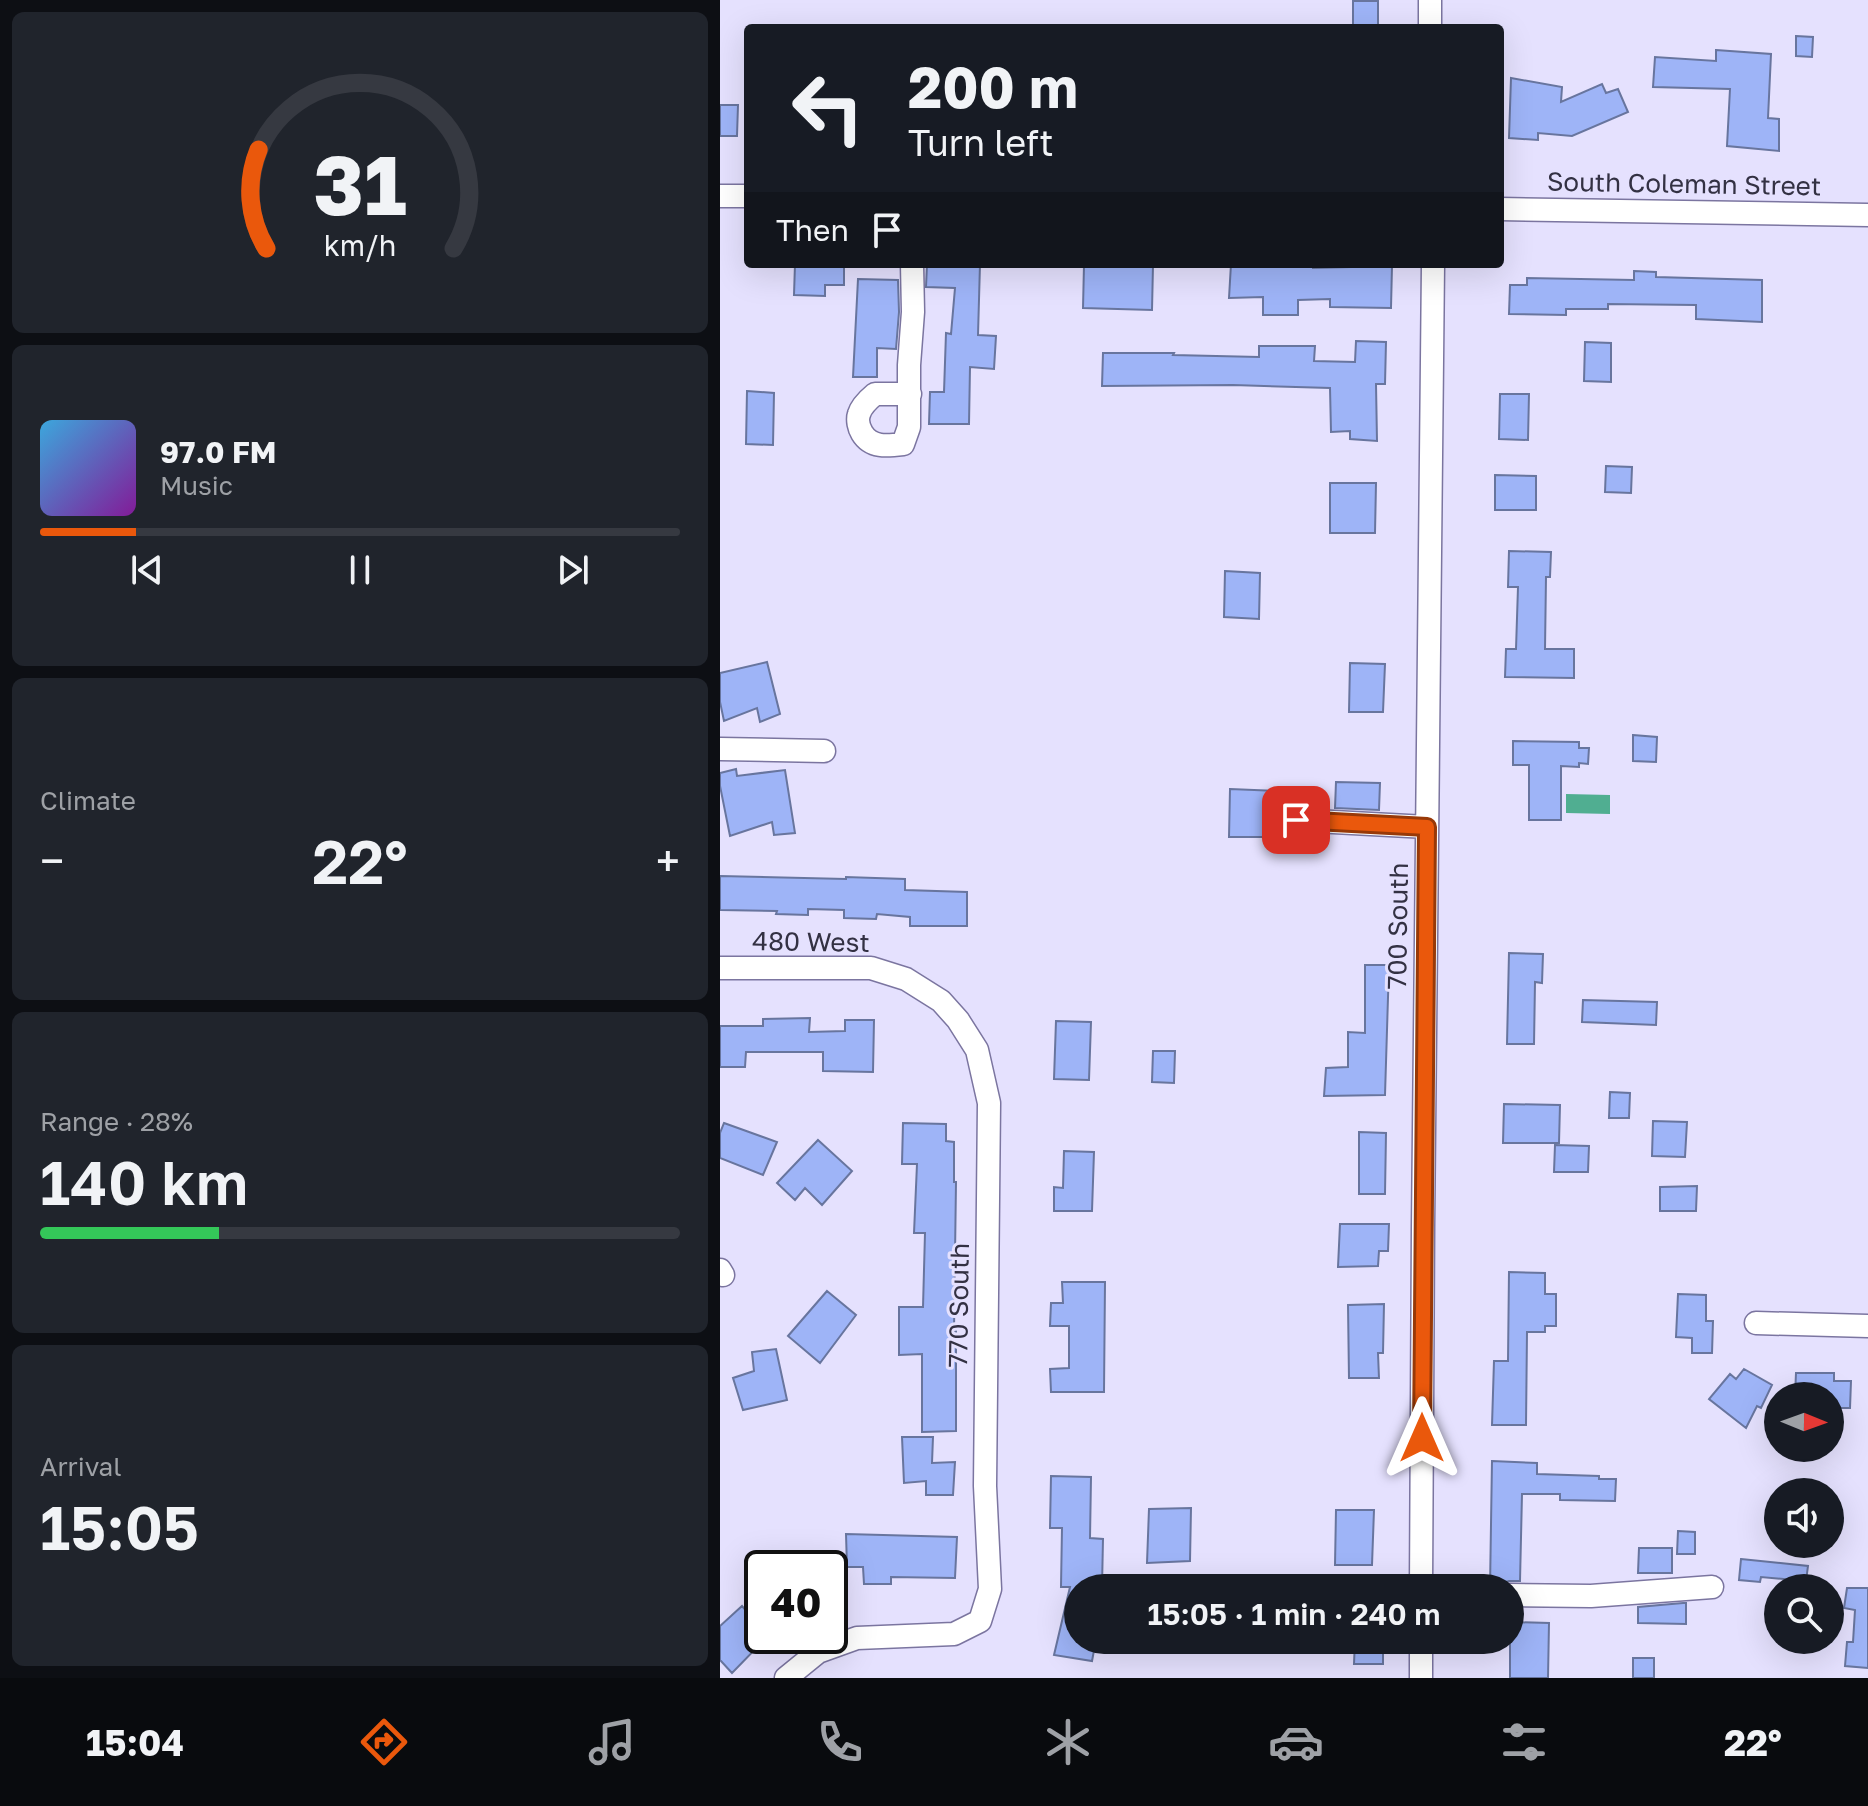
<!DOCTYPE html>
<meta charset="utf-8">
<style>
body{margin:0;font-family:"Golos Text",sans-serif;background:#20242c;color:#f1f3f6;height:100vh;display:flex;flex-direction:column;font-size:30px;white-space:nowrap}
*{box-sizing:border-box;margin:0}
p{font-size:26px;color:#9ea1a6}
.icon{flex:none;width:44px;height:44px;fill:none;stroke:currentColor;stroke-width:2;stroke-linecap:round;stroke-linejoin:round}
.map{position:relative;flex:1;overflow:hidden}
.side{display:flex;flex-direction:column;gap:12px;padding:12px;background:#0d0f14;width:720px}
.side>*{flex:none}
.guide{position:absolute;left:24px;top:24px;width:760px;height:244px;border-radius:8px;box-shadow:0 8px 32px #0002;background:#171b24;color:#f1f3f6;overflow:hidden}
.needle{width:52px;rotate:91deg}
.controls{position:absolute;left:1044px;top:1382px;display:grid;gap:16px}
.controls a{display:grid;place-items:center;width:80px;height:80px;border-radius:50%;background:#171b24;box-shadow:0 8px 32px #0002;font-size:40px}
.speed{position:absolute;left:24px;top:1550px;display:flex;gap:16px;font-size:40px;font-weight:700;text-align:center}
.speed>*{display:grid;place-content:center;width:104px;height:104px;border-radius:50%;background:#171b24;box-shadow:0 8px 32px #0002;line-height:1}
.speed .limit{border:4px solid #111;border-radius:12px;background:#fff;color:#111}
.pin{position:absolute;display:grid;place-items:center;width:68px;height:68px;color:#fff;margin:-34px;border-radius:16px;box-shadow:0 4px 12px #0006}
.me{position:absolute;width:88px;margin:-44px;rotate:0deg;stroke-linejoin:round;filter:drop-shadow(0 0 6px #0008)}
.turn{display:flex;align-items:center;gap:28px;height:168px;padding:0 32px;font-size:36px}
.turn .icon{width:104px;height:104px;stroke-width:2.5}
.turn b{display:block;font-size:56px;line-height:68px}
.then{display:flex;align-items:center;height:76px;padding:0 32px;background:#0003;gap:16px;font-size:30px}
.big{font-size:60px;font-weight:600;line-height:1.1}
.side .card{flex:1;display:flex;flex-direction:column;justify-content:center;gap:12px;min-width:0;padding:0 28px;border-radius:12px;background:#20242c}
.side .dial{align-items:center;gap:0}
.dial svg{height:208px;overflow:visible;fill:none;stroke:#363941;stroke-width:7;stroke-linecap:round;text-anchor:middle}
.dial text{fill:#f1f3f6;stroke:none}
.song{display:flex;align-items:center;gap:24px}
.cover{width:96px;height:96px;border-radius:12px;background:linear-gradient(135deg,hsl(200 70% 55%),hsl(290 70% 35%))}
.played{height:8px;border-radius:4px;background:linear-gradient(90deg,#ea580c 15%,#363941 15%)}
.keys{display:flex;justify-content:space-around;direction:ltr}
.heat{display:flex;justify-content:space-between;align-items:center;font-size:44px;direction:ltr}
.charge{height:12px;border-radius:6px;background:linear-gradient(90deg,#34c759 28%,#363941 0)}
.trip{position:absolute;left:344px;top:1574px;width:460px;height:80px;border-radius:40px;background:#171b24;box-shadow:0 8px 32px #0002;font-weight:600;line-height:80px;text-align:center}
.dock{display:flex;height:128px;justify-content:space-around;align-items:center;background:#090b0e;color:#9ea1a6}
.dock .icon{width:56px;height:56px}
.dock .current{color:#ea580c}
.dock b{font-size:36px;color:#f1f3f6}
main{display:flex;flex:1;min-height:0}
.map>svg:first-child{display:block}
.water{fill:#50ae91}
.building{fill:#9eb4f7;stroke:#68759e;stroke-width:2}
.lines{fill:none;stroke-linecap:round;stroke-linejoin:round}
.minor-casing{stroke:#7b75a0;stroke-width:25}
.minor{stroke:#fff;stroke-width:22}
.route-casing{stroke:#983908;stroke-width:20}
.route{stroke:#ea580c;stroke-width:14}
.labels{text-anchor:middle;stroke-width:6;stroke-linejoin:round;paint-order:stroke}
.street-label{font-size:26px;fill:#333143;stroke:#e5e1fe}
</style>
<main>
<section class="side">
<div class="card dial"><svg viewBox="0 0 100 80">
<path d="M14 69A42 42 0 1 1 86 69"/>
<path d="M14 69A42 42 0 0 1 11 31" stroke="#ea580c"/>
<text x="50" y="56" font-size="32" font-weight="700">31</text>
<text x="50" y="72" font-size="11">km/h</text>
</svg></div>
<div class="card">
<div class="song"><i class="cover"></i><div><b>97.0 FM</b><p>Music</p></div></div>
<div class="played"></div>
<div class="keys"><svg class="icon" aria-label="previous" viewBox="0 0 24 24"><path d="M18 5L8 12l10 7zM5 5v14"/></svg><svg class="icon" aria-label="pause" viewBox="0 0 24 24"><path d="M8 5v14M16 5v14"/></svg><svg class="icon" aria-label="next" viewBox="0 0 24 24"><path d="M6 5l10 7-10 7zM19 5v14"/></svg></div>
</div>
<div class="card"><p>Climate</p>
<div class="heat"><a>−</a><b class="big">22°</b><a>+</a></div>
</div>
<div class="card"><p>Range · 28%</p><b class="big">140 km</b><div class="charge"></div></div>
<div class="card"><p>Arrival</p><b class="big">15:05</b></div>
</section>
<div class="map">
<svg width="1148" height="1678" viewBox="0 0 1148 1678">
<rect width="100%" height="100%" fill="#e5e1fe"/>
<path class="water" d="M 846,794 L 890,795 L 890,814 L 846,813 Z"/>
<path class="building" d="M 633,1 L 658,1 L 658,28 L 633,28 Z
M 1076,36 L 1093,37 L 1092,57 L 1076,56 Z
M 996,50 L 1051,54 L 1048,118 L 1059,119 L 1059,151 L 1007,146 L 1010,89 L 933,87 L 935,57 L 996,61 Z
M 791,78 L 842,87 L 841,102 L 882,84 L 886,93 L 898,89 L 908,112 L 852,136 L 818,133 L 818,140 L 789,138 Z
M 0,105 L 18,105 L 17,136 L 0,136 Z
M 75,264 L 124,264 L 124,285 L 105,285 L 105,296 L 74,295 Z
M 207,264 L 260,264 L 258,335 L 276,336 L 274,369 L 250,367 L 249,424 L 209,424 L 210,392 L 224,392 L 226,333 L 231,334 L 235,288 L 206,287 Z
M 511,264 L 593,265 L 593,268 L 672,266 L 671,308 L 610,307 L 610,299 L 578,300 L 578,315 L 543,315 L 543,297 L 509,298 Z
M 364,265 L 433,265 L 432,310 L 363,308 Z
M 914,271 L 936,272 L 936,277 L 1042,280 L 1042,322 L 976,319 L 976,305 L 888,304 L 888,309 L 846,309 L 846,315 L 789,314 L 790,285 L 807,285 L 807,278 L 914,280 Z
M 138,279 L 178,280 L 179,312 L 176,349 L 157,348 L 157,377 L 133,377 Z
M 636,341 L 666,342 L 665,384 L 656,384 L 657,441 L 630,439 L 630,431 L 611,432 L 610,388 L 513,385 L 382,386 L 383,353 L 454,353 L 453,355 L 539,357 L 539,346 L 595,346 L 594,361 L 635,362 Z
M 865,342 L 891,343 L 891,382 L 864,381 Z
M 27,391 L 54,393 L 53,445 L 26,444 Z
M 780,394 L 809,394 L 808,440 L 779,439 Z
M 886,466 L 912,467 L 911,493 L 885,492 Z
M 775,475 L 816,476 L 816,510 L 775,510 Z
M 610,483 L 656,483 L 655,533 L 610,533 Z
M 789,551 L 831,552 L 830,577 L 826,577 L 825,649 L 854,649 L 854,678 L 785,677 L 786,649 L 796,649 L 798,587 L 788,587 Z
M 505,571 L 540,573 L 539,619 L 504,617 Z
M 47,662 L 60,714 L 40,722 L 37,708 L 4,721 L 0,702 L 0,673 Z
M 630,663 L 665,664 L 663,712 L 629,712 Z
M 913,735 L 937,737 L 936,762 L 913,761 Z
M 793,741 L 859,742 L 859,748 L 869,748 L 868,764 L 859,763 L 859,767 L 841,766 L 841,820 L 809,820 L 809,765 L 793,765 Z
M 16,769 L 17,776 L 65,770 L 75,833 L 54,835 L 52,822 L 10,836 L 0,786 L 0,773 Z
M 616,782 L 660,783 L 659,810 L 615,808 Z
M 510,789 L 558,791 L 557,837 L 509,837 Z
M 0,876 L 126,879 L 126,877 L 185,879 L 185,890 L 247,892 L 247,926 L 190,926 L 190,917 L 157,914 L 156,919 L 124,918 L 124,910 L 88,909 L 88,915 L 56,914 L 57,911 L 0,910 Z
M 789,953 L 823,954 L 822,983 L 815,982 L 814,1044 L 787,1044 Z
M 645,965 L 669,965 L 665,1095 L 604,1096 L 606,1068 L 628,1067 L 628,1032 L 645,1033 Z
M 863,1000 L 937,1002 L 936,1025 L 862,1022 Z
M 90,1018 L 89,1032 L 125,1031 L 125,1020 L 154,1020 L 153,1072 L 103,1071 L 103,1052 L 26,1052 L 25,1067 L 0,1067 L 0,1026 L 43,1026 L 43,1019 Z
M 336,1021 L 371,1022 L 369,1080 L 334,1079 Z
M 433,1051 L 455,1051 L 454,1083 L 432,1082 Z
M 890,1092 L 910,1093 L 909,1118 L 889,1118 Z
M 784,1104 L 840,1105 L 839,1143 L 783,1143 Z
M 933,1121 L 967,1122 L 965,1157 L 932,1156 Z
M 4,1123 L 57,1142 L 43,1175 L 0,1158 L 0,1133 Z
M 183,1123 L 226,1124 L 226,1141 L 234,1142 L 234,1182 L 236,1182 L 234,1331 L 236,1331 L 236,1431 L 202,1432 L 202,1354 L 179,1355 L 179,1307 L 203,1307 L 205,1233 L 194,1233 L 197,1164 L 182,1164 Z
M 639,1132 L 666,1133 L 665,1194 L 639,1194 Z
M 98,1140 L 132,1171 L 102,1205 L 85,1188 L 75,1200 L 57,1183 Z
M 835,1145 L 869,1146 L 868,1172 L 834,1172 Z
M 344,1151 L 374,1152 L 372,1211 L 334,1211 L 334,1187 L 343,1188 Z
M 977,1186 L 976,1211 L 940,1211 L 940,1187 Z
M 620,1224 L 669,1224 L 668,1251 L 659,1251 L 658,1266 L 618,1267 Z
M 789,1272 L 825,1273 L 825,1294 L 836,1294 L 836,1326 L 825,1326 L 825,1332 L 807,1332 L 806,1425 L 772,1425 L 774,1361 L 788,1361 Z
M 342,1282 L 385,1282 L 384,1392 L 331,1392 L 330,1369 L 349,1368 L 349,1326 L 330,1326 L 331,1303 L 343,1303 Z
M 107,1291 L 136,1315 L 100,1363 L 68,1336 Z
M 958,1294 L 986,1295 L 986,1321 L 993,1321 L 992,1353 L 972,1353 L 972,1338 L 956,1337 Z
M 664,1304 L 663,1353 L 658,1353 L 659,1378 L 629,1378 L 628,1305 Z
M 56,1349 L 67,1400 L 23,1410 L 13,1378 L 34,1371 L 32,1352 Z
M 1024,1369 L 1052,1385 L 1041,1408 L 1037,1406 L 1026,1428 L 989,1399 L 1010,1374 L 1016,1379 Z
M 1076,1373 L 1114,1373 L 1114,1381 L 1131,1381 L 1130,1408 L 1110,1408 L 1110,1396 L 1075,1396 Z
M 182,1437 L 213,1437 L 212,1463 L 235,1462 L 233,1495 L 206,1495 L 206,1481 L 184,1483 Z
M 772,1461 L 817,1463 L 817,1474 L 879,1476 L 879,1479 L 896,1479 L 895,1501 L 840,1500 L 840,1494 L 802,1494 L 800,1581 L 789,1581 L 783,1583 L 778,1588 L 770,1588 Z
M 331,1476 L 371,1477 L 370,1538 L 383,1539 L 382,1587 L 358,1587 L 358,1640 L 376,1640 L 372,1661 L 334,1655 L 350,1587 L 341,1587 L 342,1528 L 330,1528 Z
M 471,1508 L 470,1561 L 427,1563 L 429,1509 Z
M 616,1510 L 654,1510 L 652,1565 L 615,1565 Z
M 958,1531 L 975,1532 L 975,1554 L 957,1554 Z
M 126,1534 L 237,1537 L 235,1578 L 171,1577 L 171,1584 L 144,1584 L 143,1567 L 127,1567 Z
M 919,1548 L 952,1548 L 952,1573 L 918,1573 Z
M 1021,1559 L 1088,1566 L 1086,1581 L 1041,1577 L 1040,1582 L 1019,1580 Z
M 1127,1588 L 1148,1588 L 1148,1668 L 1125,1666 L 1127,1642 L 1133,1642 L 1135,1610 L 1124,1608 Z
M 963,1603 L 966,1603 L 966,1624 L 918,1623 L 918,1607 Z
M 22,1606 L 42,1629 L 42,1636 L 48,1636 L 12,1673 L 0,1660 L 0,1626 Z
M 790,1622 L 829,1623 L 828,1678 L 790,1678 Z
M 635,1640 L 663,1640 L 663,1664 L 634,1664 Z
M 913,1658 L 934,1658 L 934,1678 L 913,1678 Z"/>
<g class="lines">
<g class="minor-casing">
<path id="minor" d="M 710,28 L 710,0
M 0,196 L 28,196
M 780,209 L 1148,215
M 190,394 L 155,394 C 149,399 141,407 139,414 C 137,420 139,428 142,433 C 151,448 167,446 183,444 L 189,427 L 189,365 L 193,312 L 192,264
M 0,749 L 104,751
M 576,820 L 707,827
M 0,968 L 151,968 L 186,979 L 221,1001 L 238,1020 L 257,1050 L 269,1103 L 265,1486 L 270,1589 L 260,1621 L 234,1634 L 137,1638 L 98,1652 L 66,1678
M 0,1270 L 3,1275
M 1036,1323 L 1148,1326
M 701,1588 L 703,1227 L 713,264
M 790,1595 L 871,1596 L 992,1587
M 701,1678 L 701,1640"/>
</g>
<use href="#minor" class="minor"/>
</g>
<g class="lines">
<g class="route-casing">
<path id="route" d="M 576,820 L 707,827 L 702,1438"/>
</g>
<use href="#route" class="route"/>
</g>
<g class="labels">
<g class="street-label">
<text transform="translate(964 184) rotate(1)" y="9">South Coleman Street</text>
<text transform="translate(678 926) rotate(-89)" y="9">700 South</text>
<text transform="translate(91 942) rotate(1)" y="9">480 West</text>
<text transform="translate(239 1305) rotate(-89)" y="9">770 South</text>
</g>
</g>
</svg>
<div class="controls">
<a><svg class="needle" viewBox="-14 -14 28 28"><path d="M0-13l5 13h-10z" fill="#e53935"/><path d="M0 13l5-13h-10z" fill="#9ea1a6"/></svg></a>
<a><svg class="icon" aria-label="sound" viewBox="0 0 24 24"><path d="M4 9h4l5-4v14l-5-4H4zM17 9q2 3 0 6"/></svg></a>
<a><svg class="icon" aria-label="search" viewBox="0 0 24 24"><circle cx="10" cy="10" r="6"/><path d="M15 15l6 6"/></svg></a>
</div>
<div class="speed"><div class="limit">40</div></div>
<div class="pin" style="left:576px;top:820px;background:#d93025"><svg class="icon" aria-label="arrive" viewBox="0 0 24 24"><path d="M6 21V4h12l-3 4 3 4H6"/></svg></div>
<svg class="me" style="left:702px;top:1438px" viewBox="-20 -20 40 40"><path d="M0-17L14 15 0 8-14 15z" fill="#ea580c" stroke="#fff" stroke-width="4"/></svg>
<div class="trip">15:05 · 1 min · 240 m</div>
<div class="guide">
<div class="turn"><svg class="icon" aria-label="left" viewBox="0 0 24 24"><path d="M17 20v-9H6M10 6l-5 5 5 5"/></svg><div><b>200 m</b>Turn left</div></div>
<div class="then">Then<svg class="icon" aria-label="arrive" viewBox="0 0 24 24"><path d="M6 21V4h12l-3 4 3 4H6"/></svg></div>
</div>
</div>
</main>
<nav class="dock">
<b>15:04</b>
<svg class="icon current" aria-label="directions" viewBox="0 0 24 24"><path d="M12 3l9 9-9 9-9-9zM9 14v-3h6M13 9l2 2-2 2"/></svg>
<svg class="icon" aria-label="music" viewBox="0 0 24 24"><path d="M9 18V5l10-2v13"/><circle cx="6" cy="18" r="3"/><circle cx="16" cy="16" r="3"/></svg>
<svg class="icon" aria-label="phone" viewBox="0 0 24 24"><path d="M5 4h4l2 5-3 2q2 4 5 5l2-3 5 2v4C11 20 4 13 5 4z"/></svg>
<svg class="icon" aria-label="climate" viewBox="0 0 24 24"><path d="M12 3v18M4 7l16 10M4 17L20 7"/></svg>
<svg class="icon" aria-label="car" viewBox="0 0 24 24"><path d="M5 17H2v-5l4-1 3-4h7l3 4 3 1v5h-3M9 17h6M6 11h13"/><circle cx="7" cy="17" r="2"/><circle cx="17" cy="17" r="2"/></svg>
<svg class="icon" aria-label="filters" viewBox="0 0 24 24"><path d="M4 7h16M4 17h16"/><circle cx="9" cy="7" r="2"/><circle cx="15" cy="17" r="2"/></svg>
<b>22°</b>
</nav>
